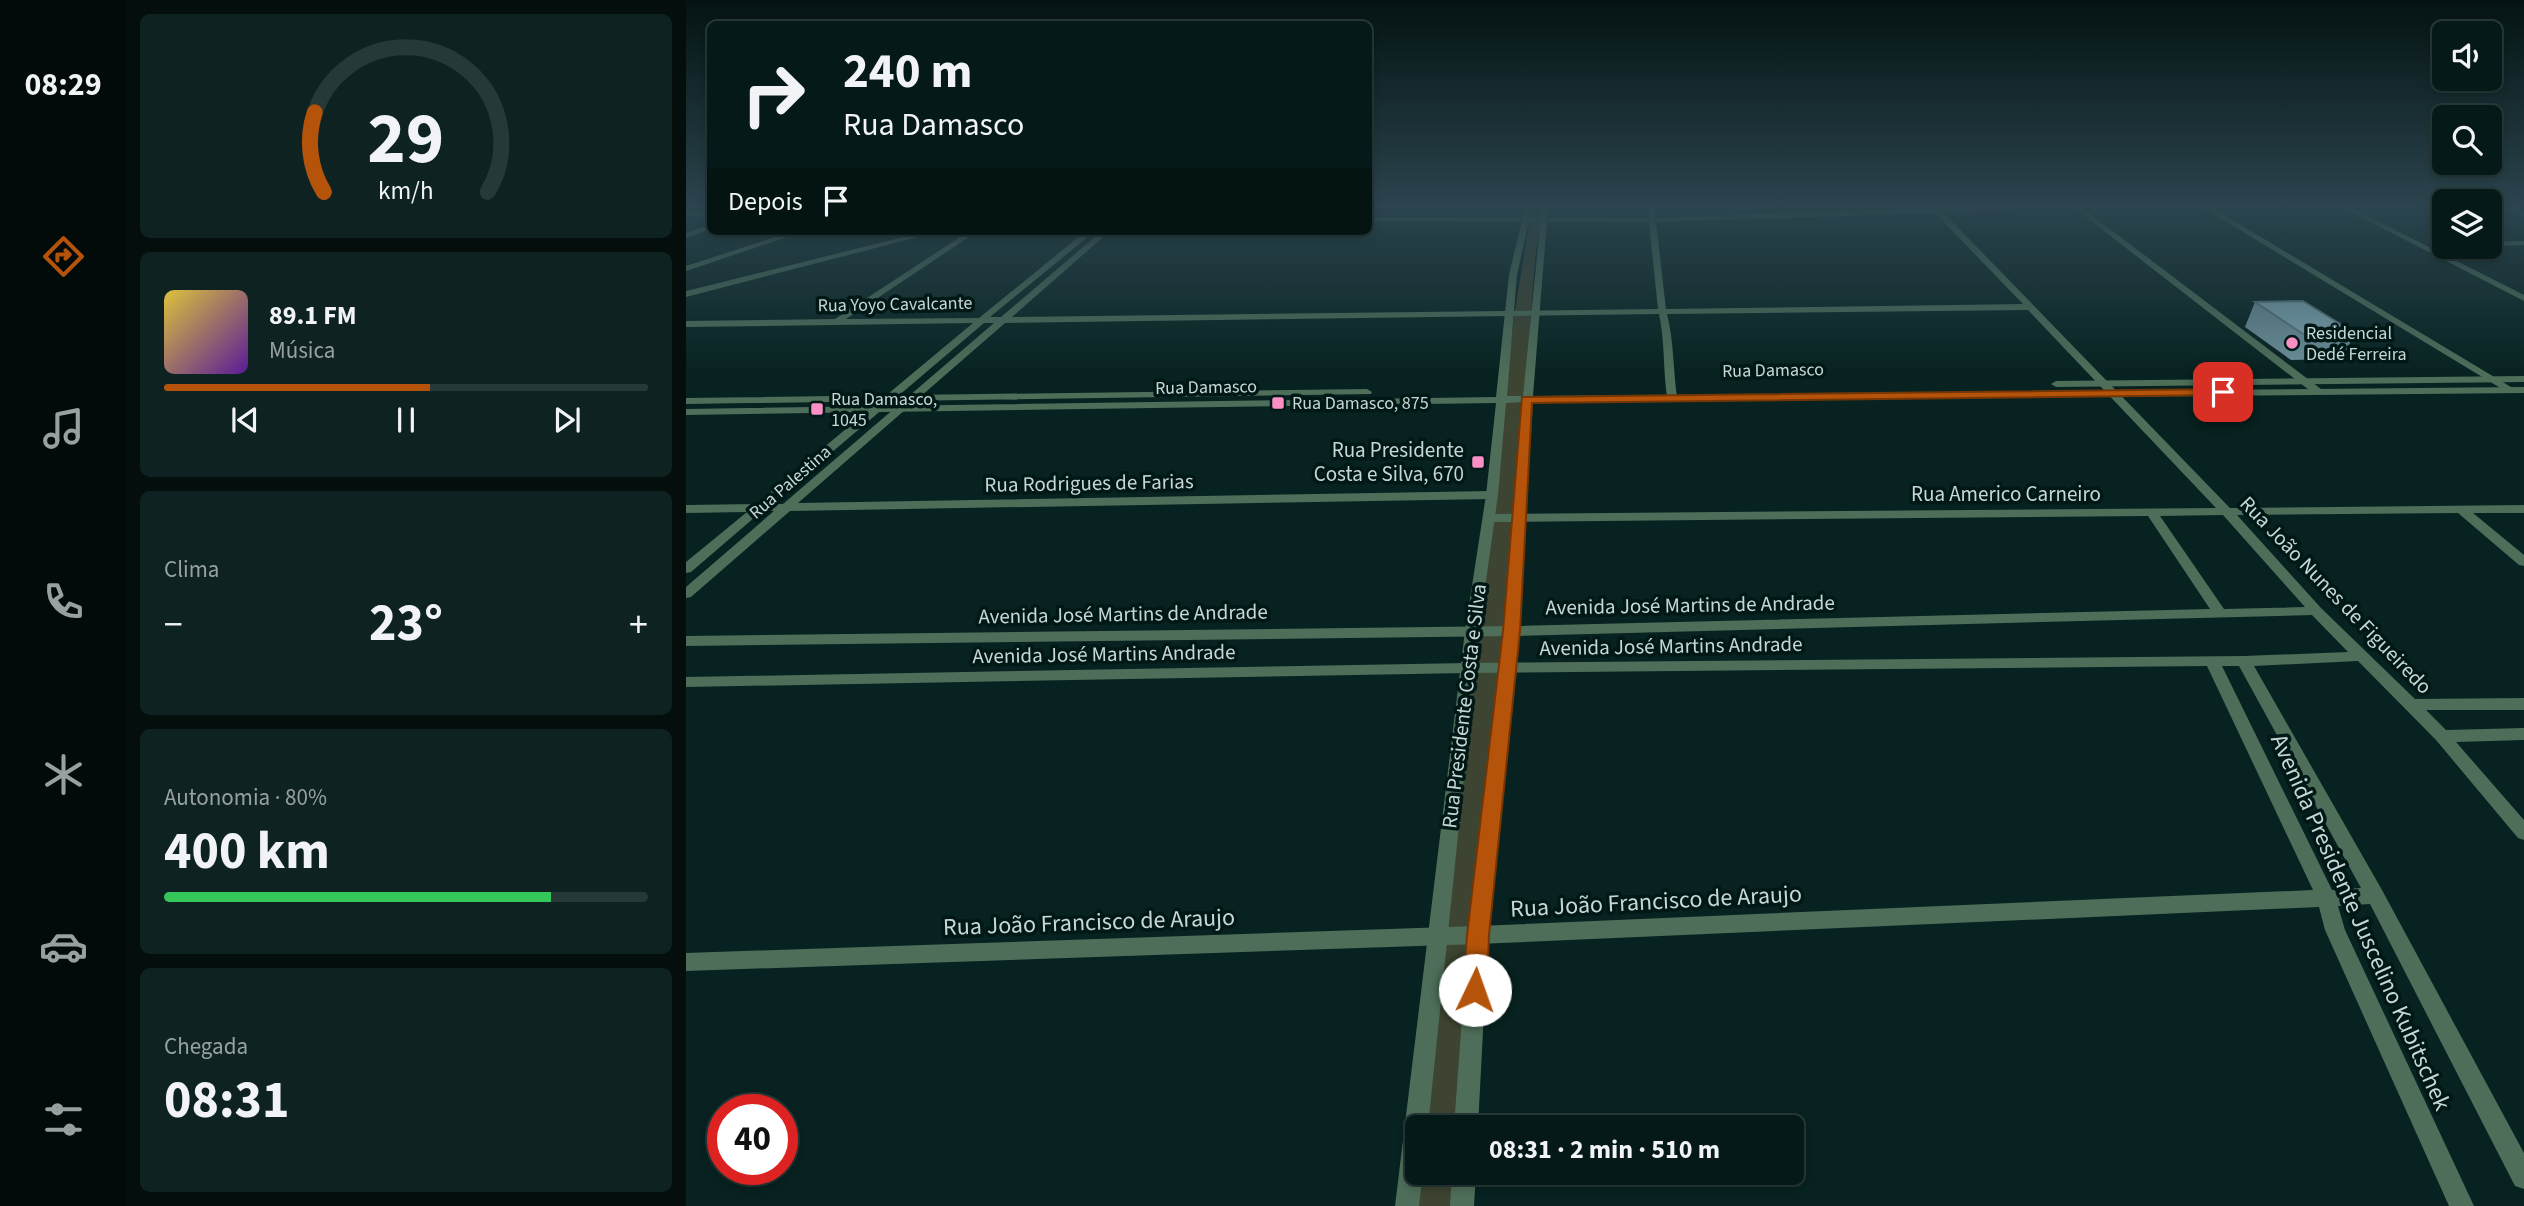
<!DOCTYPE html>
<html lang="pt">
<meta charset="utf-8">
<style>
body{margin:0;font-family:"Source Sans 3",sans-serif;background:#0e2321;color:#f1f3f6;height:100vh;display:flex;flex-direction:column;font-size:26px;white-space:nowrap}
*{box-sizing:border-box;margin:0}
p{font-size:23px;color:#97a1a2}
.icon{flex:none;width:38px;height:38px;fill:none;stroke:currentColor;stroke-width:2;stroke-linecap:round;stroke-linejoin:round}
.map{position:relative;flex:1;overflow:hidden}
.drawer{display:flex;flex-direction:column;gap:14px;padding:14px;background:#030e0d;width:560px}
.drawer>*{flex:none}
.top-card{position:absolute;left:21px;top:21px;width:665px;height:214px;border-radius:10px;box-shadow:0 4px 10px #0003,0 0 0 2px #263837;background:#051a18;color:#f1f3f6;overflow:hidden}
.buttons{position:absolute;left:1746px;top:21px;display:grid;gap:14px}
.buttons a{display:grid;place-items:center;width:70px;height:70px;border-radius:10px;background:#051a18;box-shadow:0 4px 10px #0003,0 0 0 2px #263837;font-size:35px}
.speed{position:absolute;left:21px;top:1094px;display:flex;gap:14px;font-size:35px;font-weight:700;text-align:center}
.speed>*{display:grid;place-content:center;width:91px;height:91px;border-radius:50%;background:#051a18;box-shadow:0 4px 10px #0003,0 0 0 2px #263837;line-height:1}
.speed .limit{border:10px solid #d22;background:#fff;color:#111}
.pin{position:absolute;display:grid;place-items:center;width:60px;height:60px;color:#fff;margin:-30px;border-radius:14px;box-shadow:0 4px 10px #0006}
.me{position:absolute;width:77px;margin:-38px;rotate:3deg;stroke-linejoin:round;filter:drop-shadow(0 0 5px #0008)}
.turn{display:flex;align-items:center;gap:24px;height:147px;padding:0 21px;font-size:32px}
.turn .icon{width:91px;height:91px;stroke-width:2.5}
.turn b{display:block;font-size:49px;line-height:60px}
.then{display:flex;align-items:center;height:66px;padding:0 21px;background:#0003;gap:14px;font-size:26px}
.big{font-size:52px;font-weight:700;line-height:1.1}
.drawer .tile{flex:1;display:flex;flex-direction:column;justify-content:center;gap:10px;min-width:0;padding:0 24px;border-radius:10px;background:#0e2321}
.drawer .dial{align-items:center;gap:0}
.dial svg{height:182px;overflow:visible;fill:none;stroke:#263837;stroke-width:7;stroke-linecap:round;text-anchor:middle}
.dial text{fill:#f1f3f6;stroke:none}
.song{display:flex;align-items:center;gap:21px}
.cover{width:84px;height:84px;border-radius:10px;background:linear-gradient(135deg,hsl(50 70% 55%),hsl(270 70% 35%))}
.played{height:7px;border-radius:4px;background:linear-gradient(90deg,#b45309 55%,#263837 55%)}
.keys{display:flex;justify-content:space-around;direction:ltr}
.heat{display:flex;justify-content:space-between;align-items:center;font-size:38px;direction:ltr}
.charge{height:10px;border-radius:5px;background:linear-gradient(90deg,#34c759 80%,#263837 0)}
.trip{position:absolute;left:719px;top:1115px;width:399px;height:70px;border-radius:10px;background:#051a18;box-shadow:0 4px 10px #0003,0 0 0 2px #263837;font-weight:700;line-height:70px;text-align:center}
main{display:flex;flex:1;min-height:0}
.tab-bar{display:flex;flex-direction:column;width:126px;justify-content:space-around;align-items:center;background:#020a0a;color:#97a1a2}
.tab-bar .icon{width:49px;height:49px}
.tab-bar .selected{color:#b45309}
.tab-bar b{font-size:32px;color:#f1f3f6}
.map>svg:first-child{display:block}
.green{fill:#3d4431}
.lines{fill:none;stroke-linecap:round;stroke-linejoin:round}
.minor{fill:#4e6e59;fill-rule:evenodd}
.tertiary{fill:#4e6e59;fill-rule:evenodd}
.wall{fill:#6c909b}
.building{fill:#7da7b4;stroke:#58757e;stroke-width:2}
.route{fill:#b45309;stroke:#753606;stroke-width:2}
.poi-dot{fill:#fa8fc6;stroke:#001917;stroke-width:2.5}
.labels{text-anchor:middle;stroke-width:7;stroke-linejoin:round;paint-order:stroke}
.far-street-label{font-size:18px;fill:#c8d7d5;stroke:#001917}
.far-poi-label{font-size:18px;fill:#c8d7d5;stroke:#001917;text-anchor:start}
.poi-label{font-size:21px;fill:#c8d7d5;stroke:#001917;text-anchor:end}
.street-label{font-size:21px;fill:#c8d7d5;stroke:#001917}
.near-street-label{font-size:24px;fill:#c8d7d5;stroke:#001917}
</style>
<main>
<nav class="tab-bar">
<b>08:29</b>
<svg class="icon selected" aria-label="directions" viewBox="0 0 24 24"><path d="M12 3l9 9-9 9-9-9zM9 14v-3h6M13 9l2 2-2 2"/></svg>
<svg class="icon" aria-label="music" viewBox="0 0 24 24"><path d="M9 18V5l10-2v13"/><circle cx="6" cy="18" r="3"/><circle cx="16" cy="16" r="3"/></svg>
<svg class="icon" aria-label="phone" viewBox="0 0 24 24"><path d="M5 4h4l2 5-3 2q2 4 5 5l2-3 5 2v4C11 20 4 13 5 4z"/></svg>
<svg class="icon" aria-label="climate" viewBox="0 0 24 24"><path d="M12 3v18M4 7l16 10M4 17L20 7"/></svg>
<svg class="icon" aria-label="car" viewBox="0 0 24 24"><path d="M5 17H2v-5l4-1 3-4h7l3 4 3 1v5h-3M9 17h6M6 11h13"/><circle cx="7" cy="17" r="2"/><circle cx="17" cy="17" r="2"/></svg>
<svg class="icon" aria-label="filters" viewBox="0 0 24 24"><path d="M4 7h16M4 17h16"/><circle cx="9" cy="7" r="2"/><circle cx="15" cy="17" r="2"/></svg>
</nav>
<section class="drawer">
<div class="tile dial"><svg viewBox="0 0 100 80">
<path d="M14 69A42 42 0 1 1 86 69"/>
<path d="M14 69A42 42 0 0 1 10 34" stroke="#b45309"/>
<text x="50" y="56" font-size="32" font-weight="700">29</text>
<text x="50" y="72" font-size="11">km/h</text>
</svg></div>
<div class="tile">
<div class="song"><i class="cover"></i><div><b>89.1 FM</b><p>Música</p></div></div>
<div class="played"></div>
<div class="keys"><svg class="icon" aria-label="previous" viewBox="0 0 24 24"><path d="M18 5L8 12l10 7zM5 5v14"/></svg><svg class="icon" aria-label="pause" viewBox="0 0 24 24"><path d="M8 5v14M16 5v14"/></svg><svg class="icon" aria-label="next" viewBox="0 0 24 24"><path d="M6 5l10 7-10 7zM19 5v14"/></svg></div>
</div>
<div class="tile"><p>Clima</p>
<div class="heat"><a>−</a><b class="big">23°</b><a>+</a></div>
</div>
<div class="tile"><p>Autonomia · 80%</p><b class="big">400 km</b><div class="charge"></div></div>
<div class="tile"><p>Chegada</p><b class="big">08:31</b></div>
</section>
<div class="map">
<svg width="1838" height="1206" viewBox="0 0 1838 1206">
<rect width="100%" height="100%" fill="#072220"/>
<path class="green" d="M 846,207 L 857,207 L 849,259 L 830,523 L 771,1127 L 738,1127 L 828,316 Z
M 734,1173 L 768,1173 L 766,1206 L 731,1206 Z"/>
<g class="lines">
<path class="minor" d="M 962,207 L 968,207 L 970,218 L 1245,207 L 1357,207 L 1257,212 L 1544,508 L 1838,505 L 1838,513 L 1787,513 L 1838,555 L 1838,566 L 1833,565 L 1772,513 L 1551,515 L 1635,608 L 1729,699 L 1838,698 L 1838,710 L 1740,710 L 1760,730 L 1838,728 L 1838,740 L 1770,742 L 1838,820 L 1838,840 L 1832,838 L 1750,740 L 1672,661 L 1568,666 L 1696,890 L 1838,1153 L 1838,1189 L 1829,1186 L 1684,904 L 1652,906 L 1659,930 L 1788,1206 L 1763,1206 L 1639,930 L 1633,907 L 792,944 L 0,971 L 0,953 L 792,926 L 1627,890 L 1521,666 L 782,673 L 0,687 L 0,677 L 782,663 L 1558,656 L 1662,652 L 1626,615 L 826,636 L 0,646 L 0,636 L 826,626 L 1524,609 L 1462,516 L 803,522 L 797,518 L 803,514 L 1530,508 L 1342,310 L 981,314 C 988,341 987,369 991,397 L 986,400 L 981,397 C 977,369 979,342 973,314 L 319,323 L 112,503 L 806,491 L 812,495 L 806,499 L 104,511 L 5,597 L 0,598 L 0,587 L 88,511 L 76,511 L 5,572 L 0,573 L 0,562 L 61,512 L 0,513 L 0,505 L 70,504 L 287,323 L 0,327 L 0,321 L 149,319 L 283,231 L 292,231 L 160,319 L 293,318 L 400,231 L 409,231 L 304,317 L 315,317 L 416,231 L 424,231 L 326,317 L 972,309 L 963,222 L 682,221 L 682,217 L 963,218 ZM 1249,213 L 1337,304 L 980,309 L 970,222 ZM 298,323 L 308,323 L 97,504 L 85,504 ZM 1537,515 L 1619,607 L 1538,609 L 1474,516 ZM 1536,666 L 1553,666 L 1675,888 L 1646,890 Z
M 1387,207 L 1395,207 L 1635,389 L 1635,393 L 1627,393 Z
M 1516,207 L 1525,207 L 1830,390 L 1821,392 Z
M 1655,207 L 1664,207 L 1838,295 L 1838,301 Z
M 1818,207 L 1828,207 L 1838,212 L 1838,216 Z
M 0,212 L 24,212 L 24,216 L 0,216 Z
M 24,225 L 24,229 L 0,238 L 0,233 Z
M 108,231 L 119,231 L 0,271 L 0,266 Z
M 242,231 L 255,231 L 0,297 L 0,291 Z
M 1838,241 L 1838,245 L 1804,246 L 1804,242 Z"/>
<path class="tertiary" d="M 839,207 L 846,207 L 831,275 L 821,396 L 837,396 L 856,207 L 862,207 L 847,396 L 1838,387 L 1838,393 L 847,402 L 833,630 L 802,936 L 792,1127 L 768,1127 L 782,936 L 819,630 L 837,402 L 820,403 L 812,495 L 793,631 L 742,1127 L 732,1127 L 732,1172 L 737,1172 L 733,1206 L 709,1206 L 779,631 L 800,495 L 810,403 L 0,415 L 0,409 L 810,397 L 823,275 Z
M 1838,376 L 1838,382 L 1370,387 L 1365,384 L 1370,381 Z
M 681,389 L 686,392 L 685,394 L 0,404 L 0,398 Z
M 766,1172 L 790,1172 L 788,1206 L 764,1206 Z"/>
</g>
<path class="wall" d="M 1569,302 L 1669,333 L 1656,359 L 1605,360 L 1559,327 Z"/>
<path class="building" d="M 1617,301 L 1669,333 L 1617,334 L 1569,302 Z"/>
<linearGradient id="sky" x2="0" y2="1"><stop stop-color="#041312"/><stop offset="0.55" stop-color="#2b444e"/><stop offset="1" stop-color="#2b444e" stop-opacity="0"/></linearGradient>
<rect width="1838" height="376" fill="url(#sky)"/>
<path class="route" d="M 1537,389 L 1543,392 L 1541,395 L 846,403 L 834,631 L 803,935 L 801,990 L 797,998 L 789,1001 L 780,998 L 777,990 L 781,935 L 817,631 L 836,397 Z"/>
<g class="poi-dot">
<circle cx="1606" cy="343" r="7"/>
<rect x="585" y="396" width="14" height="14" rx="3.5"/>
<rect x="124" y="402" width="14" height="14" rx="3.5"/>
<rect x="785" y="455" width="14" height="14" rx="3.5"/>
</g>
<g class="labels">
<g class="far-street-label">
<text transform="translate(209 304) rotate(-1)" y="6">Rua Yoyo Cavalcante</text>
<text transform="translate(1087 370) rotate(-1)" y="6">Rua Damasco</text>
<text transform="translate(520 387) rotate(-1)" y="6">Rua Damasco</text>
<text transform="translate(104 482) rotate(-41)" y="6">Rua Palestina</text>
</g>
<g class="far-poi-label">
<text x="1620" y="339">Residencial<tspan x="1620" dy="21">Dedé Ferreira</tspan></text>
<text x="145" y="405">Rua Damasco,<tspan x="145" dy="21">1045</tspan></text>
<text x="606" y="409">Rua Damasco, 875</text>
</g>
<g class="poi-label">
<text x="778" y="457">Rua Presidente<tspan x="778" dy="24">Costa e Silva, 670</tspan></text>
</g>
<g class="street-label">
<text transform="translate(403 483) rotate(-1)" y="7">Rua Rodrigues de Farias</text>
<text x="1320" y="501">Rua Americo Carneiro</text>
<text transform="translate(1650 595) rotate(46)" y="7">Rua João Nunes de Figueiredo</text>
<text transform="translate(1004 605) rotate(-1)" y="7">Avenida José Martins de Andrade</text>
<text transform="translate(437 614) rotate(-1)" y="7">Avenida José Martins de Andrade</text>
<text transform="translate(985 646) rotate(-1)" y="7">Avenida José Martins Andrade</text>
<text transform="translate(418 654) rotate(-1)" y="7">Avenida José Martins Andrade</text>
<text transform="translate(778 706) rotate(-83)" y="7">Rua Presidente Costa e Silva</text>
</g>
<g class="near-street-label">
<text transform="translate(970 901) rotate(-3)" y="8">Rua João Francisco de Araujo</text>
<text transform="translate(403 922) rotate(-2)" y="8">Rua João Francisco de Araujo</text>
<text transform="translate(1675 922) rotate(66)" y="8">Avenida Presidente Juscelino Kubitschek</text>
</g>
</g>
</svg>
<div class="buttons">
<a><svg class="icon" aria-label="sound" viewBox="0 0 24 24"><path d="M4 9h4l5-4v14l-5-4H4zM17 9q2 3 0 6"/></svg></a>
<a><svg class="icon" aria-label="search" viewBox="0 0 24 24"><circle cx="10" cy="10" r="6"/><path d="M15 15l6 6"/></svg></a>
<a><svg class="icon" aria-label="layers" viewBox="0 0 24 24"><path d="M12 4l9 5-9 5-9-5zM3 14l9 5 9-5"/></svg></a>
</div>
<div class="speed"><div class="limit">40</div></div>
<div class="pin" style="left:1537px;top:392px;background:#d93025"><svg class="icon" aria-label="arrive" viewBox="0 0 24 24"><path d="M6 21V4h12l-3 4 3 4H6"/></svg></div>
<svg class="me" style="left:789px;top:990px" viewBox="-20 -20 40 40"><circle r="19" fill="#fff"/><path d="M0-13L10 11 0 6-10 11z" fill="#b45309"/></svg>
<div class="trip">08:31 · 2 min · 510 m</div>
<div class="top-card">
<div class="turn"><svg class="icon" aria-label="right" viewBox="0 0 24 24"><path d="M7 20v-9h11M14 6l5 5-5 5"/></svg><div><b>240 m</b>Rua Damasco</div></div>
<div class="then">Depois<svg class="icon" aria-label="arrive" viewBox="0 0 24 24"><path d="M6 21V4h12l-3 4 3 4H6"/></svg></div>
</div>
</div>
</main>
